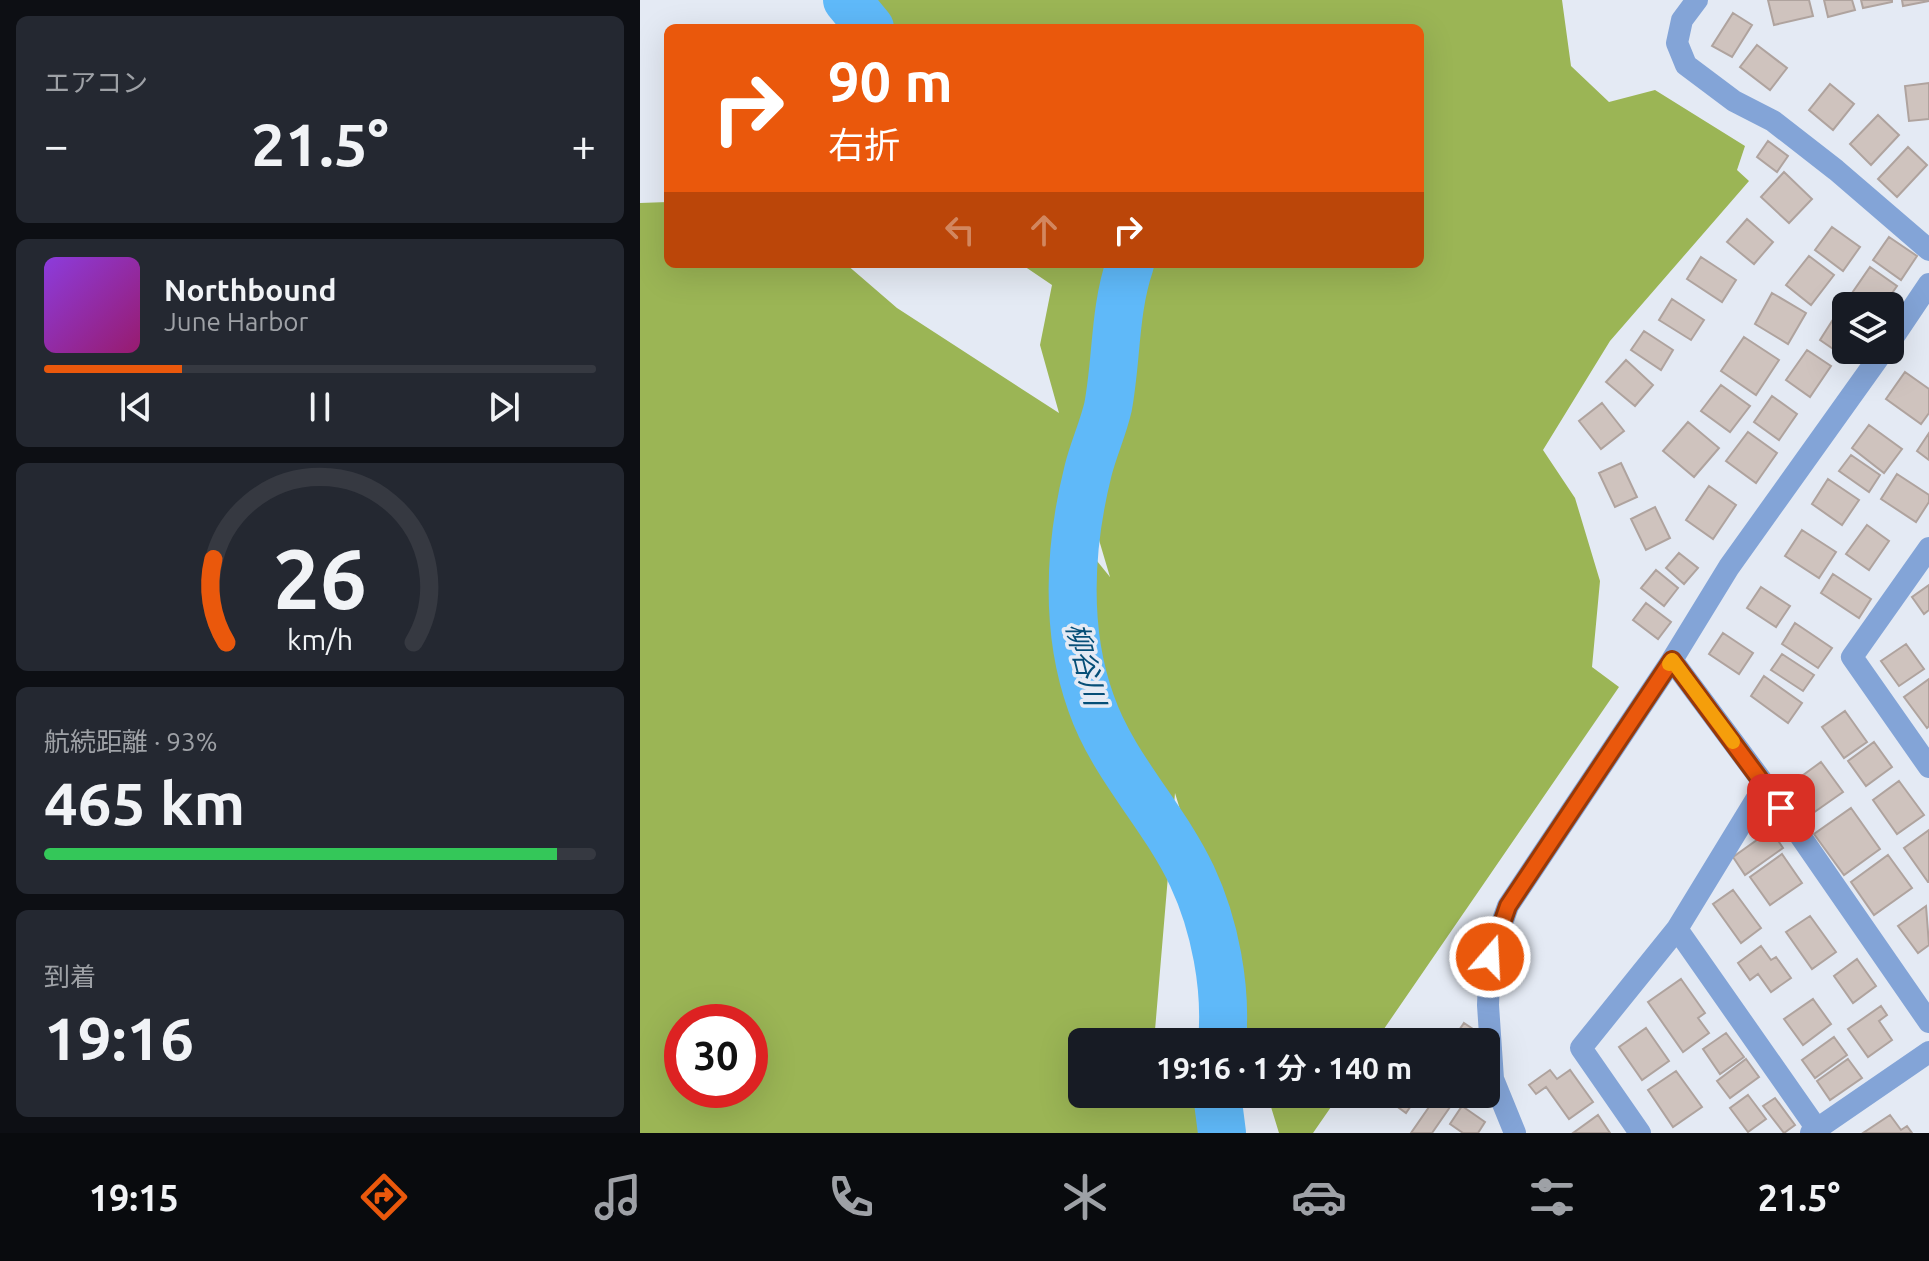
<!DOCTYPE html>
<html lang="ja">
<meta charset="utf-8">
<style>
body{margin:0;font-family:Ubuntu,"Noto Sans JP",sans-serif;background:#242831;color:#f1f3f6;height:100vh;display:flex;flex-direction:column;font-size:30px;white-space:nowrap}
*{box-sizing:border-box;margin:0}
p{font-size:26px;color:#9ea1a6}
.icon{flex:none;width:44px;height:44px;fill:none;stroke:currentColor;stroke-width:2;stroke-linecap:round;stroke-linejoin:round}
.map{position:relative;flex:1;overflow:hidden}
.drawer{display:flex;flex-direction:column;gap:16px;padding:16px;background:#0d0f14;width:640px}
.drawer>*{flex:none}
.banner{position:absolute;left:24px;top:24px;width:760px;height:244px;border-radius:12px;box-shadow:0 8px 32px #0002;background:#ea580c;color:#fff;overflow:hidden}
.tools{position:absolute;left:1192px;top:292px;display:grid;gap:16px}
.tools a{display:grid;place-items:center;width:72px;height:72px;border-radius:12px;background:#171b24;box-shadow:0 8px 32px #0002;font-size:40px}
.speed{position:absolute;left:24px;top:1004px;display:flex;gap:16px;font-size:40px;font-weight:700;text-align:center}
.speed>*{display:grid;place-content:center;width:104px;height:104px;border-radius:50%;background:#171b24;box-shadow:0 8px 32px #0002;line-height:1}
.speed .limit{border:12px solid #d22;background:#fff;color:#111}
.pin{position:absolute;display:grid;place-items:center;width:68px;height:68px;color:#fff;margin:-34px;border-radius:16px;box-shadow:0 4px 12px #0006}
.me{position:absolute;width:88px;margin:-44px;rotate:19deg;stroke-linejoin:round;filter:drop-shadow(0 0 6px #0008)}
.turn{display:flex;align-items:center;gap:28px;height:168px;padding:0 32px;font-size:36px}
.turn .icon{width:104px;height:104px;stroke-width:2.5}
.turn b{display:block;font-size:56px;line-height:68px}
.lanes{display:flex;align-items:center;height:76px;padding:0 32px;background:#0003;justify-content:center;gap:40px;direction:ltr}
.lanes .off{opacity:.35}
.big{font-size:60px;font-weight:600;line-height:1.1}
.drawer .card{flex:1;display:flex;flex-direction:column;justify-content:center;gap:12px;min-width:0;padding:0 28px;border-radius:12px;background:#242831}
.drawer .dial{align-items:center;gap:0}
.dial svg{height:208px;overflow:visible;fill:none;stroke:#363941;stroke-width:7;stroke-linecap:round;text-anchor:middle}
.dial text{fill:#f1f3f6;stroke:none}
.song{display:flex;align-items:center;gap:24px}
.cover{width:96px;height:96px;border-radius:12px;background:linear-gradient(135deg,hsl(270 70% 55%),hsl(320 70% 35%))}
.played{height:8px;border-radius:4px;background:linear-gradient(90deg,#ea580c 25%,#363941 25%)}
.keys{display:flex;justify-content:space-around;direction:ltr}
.heat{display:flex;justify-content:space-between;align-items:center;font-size:44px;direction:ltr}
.charge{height:12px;border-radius:6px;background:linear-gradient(90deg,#34c759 93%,#363941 0)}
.trip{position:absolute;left:428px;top:1028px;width:432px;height:80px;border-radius:12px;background:#171b24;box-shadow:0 8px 32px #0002;font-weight:600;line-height:80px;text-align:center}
.tabs{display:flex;height:128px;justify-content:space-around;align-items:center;background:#090b0e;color:#9ea1a6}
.tabs .icon{width:56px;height:56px}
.tabs .on{color:#ea580c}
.tabs b{font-size:36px;color:#f1f3f6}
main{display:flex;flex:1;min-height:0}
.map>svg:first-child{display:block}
.forest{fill:#9bb555;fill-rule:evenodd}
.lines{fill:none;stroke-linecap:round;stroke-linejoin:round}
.river{stroke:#5fb9f9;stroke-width:48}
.building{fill:#cfc3be;stroke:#afa39e;stroke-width:2}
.minor{stroke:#83a4d7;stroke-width:22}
.route-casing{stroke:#983908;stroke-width:20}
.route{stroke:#ea580c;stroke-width:14}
.slow{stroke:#f59e0b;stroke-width:14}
.labels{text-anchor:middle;stroke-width:7;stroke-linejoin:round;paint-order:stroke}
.water-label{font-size:28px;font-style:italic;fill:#054e77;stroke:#e4eaf4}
</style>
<main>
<section class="drawer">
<div class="card"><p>エアコン</p>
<div class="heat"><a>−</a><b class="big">21.5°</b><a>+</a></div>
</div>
<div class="card">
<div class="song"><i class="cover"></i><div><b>Northbound</b><p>June Harbor</p></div></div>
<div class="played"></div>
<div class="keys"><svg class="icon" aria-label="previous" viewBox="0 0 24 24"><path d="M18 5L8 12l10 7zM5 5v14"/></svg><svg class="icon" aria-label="pause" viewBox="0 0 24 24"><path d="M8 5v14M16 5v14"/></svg><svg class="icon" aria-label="next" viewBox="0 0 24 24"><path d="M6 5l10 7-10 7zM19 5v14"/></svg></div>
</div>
<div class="card dial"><svg viewBox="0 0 100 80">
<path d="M14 69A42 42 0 1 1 86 69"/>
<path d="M14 69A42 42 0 0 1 9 37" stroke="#ea580c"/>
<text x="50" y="56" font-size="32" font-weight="700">26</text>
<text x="50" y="72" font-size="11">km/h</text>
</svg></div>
<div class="card"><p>航続距離 · 93%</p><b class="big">465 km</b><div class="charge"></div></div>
<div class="card"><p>到着</p><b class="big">19:16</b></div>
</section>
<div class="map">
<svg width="1289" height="1133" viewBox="0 0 1289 1133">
<rect width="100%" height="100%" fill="#e4eaf4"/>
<path class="forest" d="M 221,0 L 922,0 L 931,66 L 969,102 L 1015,90 L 1105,146 L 1097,170 L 1109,181 L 970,341 L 903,450 L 935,498 L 960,581 L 952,667 L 979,687 L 735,1042 L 611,1042 L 535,793 L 514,1042 L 442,1042 L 442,1094 L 549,1094 L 579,1133 L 0,1133 L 0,203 L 28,202 L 28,264 L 206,264 L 257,308 L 419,413 L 400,345 L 412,285 L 381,264 L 780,264 L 780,28 L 224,28 ZM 450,513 L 451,513 L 470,577 L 444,545 ZM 42,1022 L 110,1022 L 110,1090 L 42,1090 Z
M 627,1094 L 700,1094 L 673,1133 L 639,1133 Z"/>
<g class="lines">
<path class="river" d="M 207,0 L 230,28
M 490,264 C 474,311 477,359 468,407 C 463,429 453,450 448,471 C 429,547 425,631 451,703 C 473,767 524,816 552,876 C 575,925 587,988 582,1042
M 577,1094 L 582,1133"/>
</g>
<path class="building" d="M 1128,0 L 1169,0 L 1173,16 L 1134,25 Z
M 1184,0 L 1212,0 L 1215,10 L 1188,17 Z
M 1221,0 L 1252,0 L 1252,2 L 1223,8 Z
M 1262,0 L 1289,0 L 1289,1 L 1263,6 Z
M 1093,13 L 1112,25 L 1092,57 L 1072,46 Z
M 1117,45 L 1147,68 L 1130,90 L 1100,67 Z
M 1289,83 L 1289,119 L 1269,121 L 1265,86 Z
M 1190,84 L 1214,104 L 1193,130 L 1169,110 Z
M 1238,115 L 1259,135 L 1231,165 L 1210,144 Z
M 1128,141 L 1148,156 L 1137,172 L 1117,157 Z
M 1268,147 L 1287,165 L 1257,197 L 1238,179 Z
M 1144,172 L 1172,199 L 1149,223 L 1121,197 Z
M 1107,219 L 1133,242 L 1114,264 L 1087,242 Z
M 1192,227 L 1220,247 L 1203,271 L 1175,250 Z
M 1249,237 L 1277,256 L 1261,280 L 1233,260 Z
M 1169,256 L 1194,275 L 1171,305 L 1146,285 Z
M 1061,257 L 1096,280 L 1082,302 L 1047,279 Z
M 1230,267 L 1257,286 L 1243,306 L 1225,306 L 1210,296 Z
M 1132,293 L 1166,313 L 1148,344 L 1115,324 Z
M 1032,299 L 1064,320 L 1051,340 L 1019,320 Z
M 1199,310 L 1206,314 L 1206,350 L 1214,350 L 1208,359 L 1180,340 Z
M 1004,331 L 1033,350 L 1021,370 L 991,350 Z
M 1104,337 L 1139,360 L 1116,395 L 1081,371 Z
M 1167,350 L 1191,366 L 1170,397 L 1146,380 Z
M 986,360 L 1013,385 L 995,406 L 966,382 Z
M 1265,372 L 1289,389 L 1289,413 L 1281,424 L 1246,399 Z
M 1081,385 L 1110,406 L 1090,432 L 1061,411 Z
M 1132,396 L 1157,414 L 1139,440 L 1114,422 Z
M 962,403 L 984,431 L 961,449 L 939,421 Z
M 1048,422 L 1079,448 L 1054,477 L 1023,451 Z
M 1229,425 L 1262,449 L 1244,473 L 1212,448 Z
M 1108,432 L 1137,453 L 1116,483 L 1086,461 Z
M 1289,433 L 1289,460 L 1277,451 Z
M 1211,455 L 1240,475 L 1229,492 L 1199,471 Z
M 981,463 L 997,497 L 975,507 L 959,473 Z
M 1257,474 L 1289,495 L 1289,502 L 1276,522 L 1241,499 Z
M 1188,479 L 1219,500 L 1202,525 L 1172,504 Z
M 1069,486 L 1096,505 L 1073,539 L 1046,520 Z
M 1015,507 L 1030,538 L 1006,550 L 991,519 Z
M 1227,525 L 1249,541 L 1229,570 L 1206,554 Z
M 1162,530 L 1196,552 L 1179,578 L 1145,556 Z
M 1039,553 L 1058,568 L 1044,584 L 1026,568 Z
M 1016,570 L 1038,588 L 1024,606 L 1001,588 Z
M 1193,574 L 1231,599 L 1219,618 L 1181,593 Z
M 1289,585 L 1289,610 L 1284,614 L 1272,597 Z
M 1121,587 L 1150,606 L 1136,627 L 1107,608 Z
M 1006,603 L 1031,622 L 1018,639 L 993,620 Z
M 1155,623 L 1192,648 L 1178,668 L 1142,644 Z
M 1083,633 L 1113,653 L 1099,674 L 1069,654 Z
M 1266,644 L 1284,669 L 1259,686 L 1241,661 Z
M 1142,654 L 1174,675 L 1163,691 L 1131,670 Z
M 1124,676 L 1162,703 L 1148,723 L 1111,696 Z
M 1289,679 L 1289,726 L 1287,728 L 1264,697 Z
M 1205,711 L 1227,742 L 1204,758 L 1182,727 Z
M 1234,742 L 1252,767 L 1226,786 L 1208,761 Z
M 1181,762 L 1203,792 L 1166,818 L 1144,789 Z
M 1259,781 L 1284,815 L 1257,834 L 1233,800 Z
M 1211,808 L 1240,849 L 1204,875 L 1174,834 Z
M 1131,830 L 1143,848 L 1105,875 L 1093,857 Z
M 1289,830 L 1289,882 L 1288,882 L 1264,848 Z
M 1142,854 L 1162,883 L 1130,905 L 1110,877 Z
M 1248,855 L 1272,888 L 1234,915 L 1211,882 Z
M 1093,890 L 1121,928 L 1101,943 L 1073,904 Z
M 1286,906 L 1289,945 L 1278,953 L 1258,926 Z
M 1170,916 L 1196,952 L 1172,969 L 1146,932 Z
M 1121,946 L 1131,960 L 1136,957 L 1151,978 L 1131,992 L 1118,974 L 1110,980 L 1098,963 Z
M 1217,959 L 1236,986 L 1213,1003 L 1194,976 Z
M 1041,979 L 1065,1013 L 1058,1018 L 1069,1033 L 1043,1052 L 1008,1002 Z
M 1173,999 L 1191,1024 L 1163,1045 L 1144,1019 Z
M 1241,1006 L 1247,1015 L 1239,1021 L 1252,1040 L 1228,1057 L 1208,1029 Z
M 824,1023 L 833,1029 L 824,1042 L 811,1042 Z
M 1006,1028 L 1029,1061 L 1002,1080 L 979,1047 Z
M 1086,1033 L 1104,1057 L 1080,1074 L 1063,1049 Z
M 1194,1037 L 1207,1055 L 1175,1078 L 1162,1060 Z
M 1106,1059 L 1119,1077 L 1090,1098 L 1077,1081 Z
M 1208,1059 L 1222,1078 L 1190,1100 L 1177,1081 Z
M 910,1070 L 917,1079 L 930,1070 L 953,1102 L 929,1119 L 906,1087 L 896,1094 L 889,1085 Z
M 1036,1071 L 1062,1107 L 1033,1127 L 1008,1090 Z
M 740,1094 L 779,1094 L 766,1113 Z
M 798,1094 L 819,1094 L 792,1133 L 771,1133 Z
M 1108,1095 L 1126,1119 L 1108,1132 L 1090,1108 Z
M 1135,1098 L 1155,1125 L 1144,1133 L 1123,1106 Z
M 822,1106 L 845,1122 L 838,1133 L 823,1133 L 810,1124 Z
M 958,1115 L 970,1133 L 933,1133 Z
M 1250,1115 L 1261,1130 L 1267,1126 L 1272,1133 L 1223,1133 Z"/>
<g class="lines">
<path class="minor" d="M 1057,0 L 1042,20 L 1037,43 L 1046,65 L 1094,101 L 1133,121 L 1196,170 L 1289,250
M 1250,342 L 1289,284
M 1289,548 L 1212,657 L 1289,767
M 1032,660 L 1125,785 L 1289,1022
M 1037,929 L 1177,1129
M 875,1133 L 853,1079 L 848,1005 L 850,957 L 868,906 L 1032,660 L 1089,567 L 1244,350
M 1000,1133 L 941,1048 L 1037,929 L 1125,785
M 1171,1133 L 1289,1052"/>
</g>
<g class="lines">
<g class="route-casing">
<path id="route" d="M 850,957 L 868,906 L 1032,660 L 1141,808"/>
</g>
<use href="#route" class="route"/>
<path class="slow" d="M 1029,664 L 1032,660 L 1093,742"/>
</g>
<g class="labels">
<g class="water-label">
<text transform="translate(446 664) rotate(76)" y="10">柳谷川</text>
</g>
</g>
</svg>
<div class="tools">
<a><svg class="icon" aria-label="layers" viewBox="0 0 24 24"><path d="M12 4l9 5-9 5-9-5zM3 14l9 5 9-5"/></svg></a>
</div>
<div class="speed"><div class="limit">30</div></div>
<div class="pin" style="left:1141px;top:808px;background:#d93025"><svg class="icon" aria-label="arrive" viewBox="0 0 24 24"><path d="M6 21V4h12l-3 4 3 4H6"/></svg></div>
<svg class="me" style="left:850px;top:957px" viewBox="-20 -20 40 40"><circle r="17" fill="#ea580c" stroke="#fff" stroke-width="3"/><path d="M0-11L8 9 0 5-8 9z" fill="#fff"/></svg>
<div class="trip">19:16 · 1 分 · 140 m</div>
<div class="banner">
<div class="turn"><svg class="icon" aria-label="right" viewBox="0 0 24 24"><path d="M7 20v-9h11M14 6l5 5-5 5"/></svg><div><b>90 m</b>右折</div></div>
<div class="lanes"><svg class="icon off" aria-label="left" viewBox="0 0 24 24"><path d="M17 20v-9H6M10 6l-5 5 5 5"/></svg><svg class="icon off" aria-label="ahead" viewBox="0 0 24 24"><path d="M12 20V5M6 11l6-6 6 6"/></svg><svg class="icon" aria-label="right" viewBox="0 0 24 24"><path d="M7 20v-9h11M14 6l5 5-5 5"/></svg></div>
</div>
</div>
</main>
<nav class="tabs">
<b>19:15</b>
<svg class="icon on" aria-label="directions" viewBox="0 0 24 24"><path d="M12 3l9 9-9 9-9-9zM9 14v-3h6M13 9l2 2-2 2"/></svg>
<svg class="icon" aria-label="music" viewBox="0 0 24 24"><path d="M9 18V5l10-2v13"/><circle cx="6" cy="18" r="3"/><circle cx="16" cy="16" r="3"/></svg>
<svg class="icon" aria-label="phone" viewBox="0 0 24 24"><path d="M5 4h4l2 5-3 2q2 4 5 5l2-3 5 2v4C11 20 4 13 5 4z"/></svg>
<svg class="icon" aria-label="climate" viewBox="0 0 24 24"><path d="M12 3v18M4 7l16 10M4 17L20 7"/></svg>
<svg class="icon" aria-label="car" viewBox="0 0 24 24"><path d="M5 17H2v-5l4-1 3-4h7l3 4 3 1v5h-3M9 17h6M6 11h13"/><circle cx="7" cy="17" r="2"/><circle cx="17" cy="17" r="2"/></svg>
<svg class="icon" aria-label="filters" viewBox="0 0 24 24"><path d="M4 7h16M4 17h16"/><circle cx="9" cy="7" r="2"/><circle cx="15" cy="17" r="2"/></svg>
<b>21.5°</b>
</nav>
